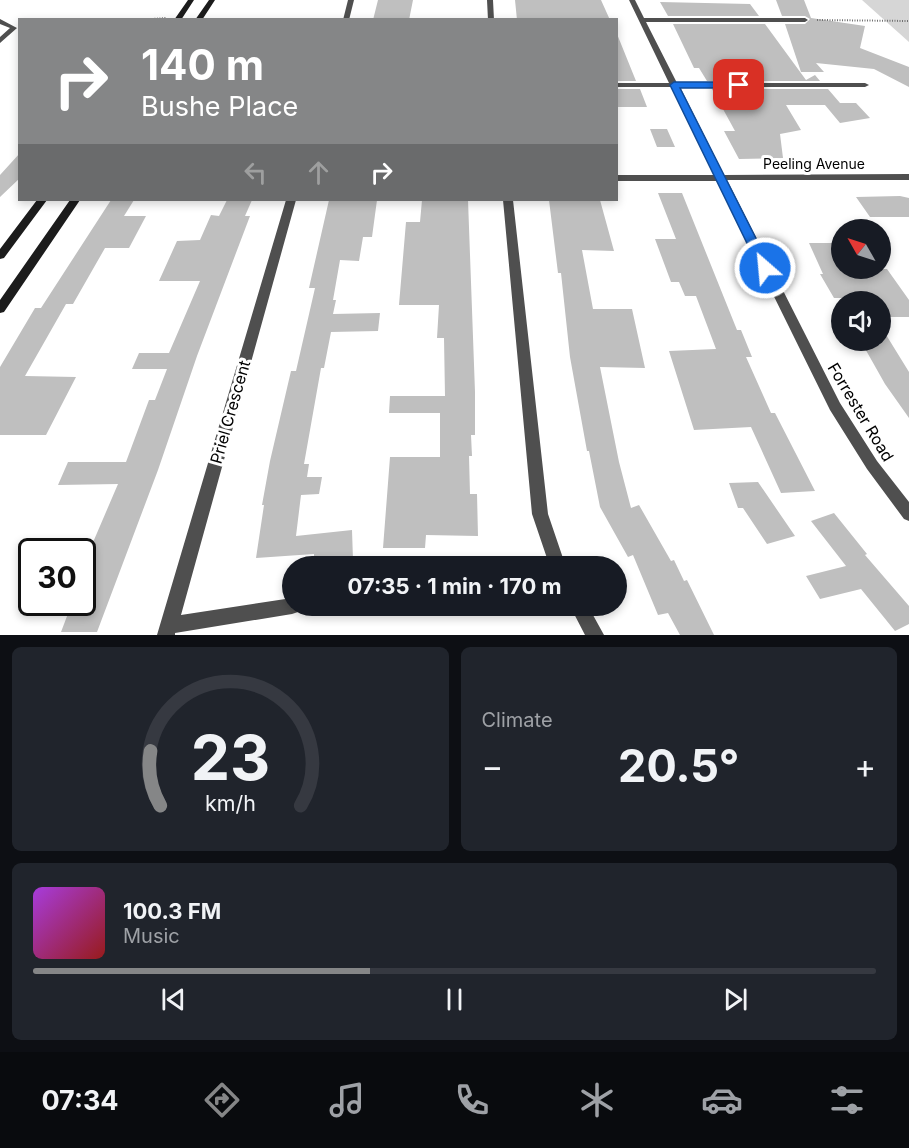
<!DOCTYPE html>
<meta charset="utf-8">
<style>
body{margin:0;font-family:Inter,sans-serif;background:#20242c;color:#f1f3f6;height:100vh;display:flex;flex-direction:column;font-size:22px;white-space:nowrap}
*{box-sizing:border-box;margin:0}
p{font-size:20px;color:#9ea1a6}
.icon{flex:none;width:33px;height:33px;fill:none;stroke:currentColor;stroke-width:2;stroke-linecap:round;stroke-linejoin:round}
.map{position:relative;height:635px;overflow:hidden}
.details{display:flex;flex-direction:column;gap:12px;padding:12px;background:#0d0f14;flex:1}
.details>*{flex:none}
.banner{position:absolute;left:18px;top:18px;width:600px;height:183px;border-radius:0px;box-shadow:0 3px 9px #0003;background:#858687;color:#fff;overflow:hidden}
.needle{width:39px;rotate:309deg}
.buttons{position:absolute;left:831px;top:219px;display:grid;gap:12px}
.buttons a{display:grid;place-items:center;width:60px;height:60px;border-radius:50%;background:#171b24;box-shadow:0 3px 9px #0003;font-size:30px}
.speed{position:absolute;left:18px;top:538px;display:flex;gap:12px;font-size:30px;font-weight:700;text-align:center}
.speed>*{display:grid;place-content:center;width:78px;height:78px;border-radius:50%;background:#171b24;box-shadow:0 3px 9px #0003;line-height:1}
.speed .limit{border:3px solid #111;border-radius:9px;background:#fff;color:#111}
.pin{position:absolute;display:grid;place-items:center;width:51px;height:51px;color:#fff;margin:-26px;border-radius:12px;box-shadow:0 3px 9px #0006}
.me{position:absolute;width:66px;margin:-33px;rotate:333deg;stroke-linejoin:round;filter:drop-shadow(0 0 4px #0008)}
.turn{display:flex;align-items:center;gap:21px;height:126px;padding:0 24px;font-size:27px}
.turn .icon{width:78px;height:78px;stroke-width:2.5}
.turn b{display:block;font-size:42px;line-height:51px}
.lanes{display:flex;align-items:center;height:57px;padding:0 24px;background:#0003;justify-content:center;gap:30px;direction:ltr}
.lanes .off{opacity:.35}
.big{font-size:45px;font-weight:700;line-height:1.1}
.details .tile{flex:1;display:flex;flex-direction:column;justify-content:center;gap:9px;min-width:0;padding:0 21px;border-radius:9px;background:#20242c}
.details .dial{align-items:center;gap:0}
.dial svg{height:156px;overflow:visible;fill:none;stroke:#363941;stroke-width:7;stroke-linecap:round;text-anchor:middle}
.dial text{fill:#f1f3f6;stroke:none}
.song{display:flex;align-items:center;gap:18px}
.cover{width:72px;height:72px;border-radius:9px;background:linear-gradient(135deg,hsl(280 70% 55%),hsl(0 70% 35%))}
.played{height:6px;border-radius:3px;background:linear-gradient(90deg,#858687 40%,#363941 40%)}
.keys{display:flex;justify-content:space-around;direction:ltr}
.heat{display:flex;justify-content:space-between;align-items:center;font-size:33px;direction:ltr}
.details .tiles{flex:1;display:grid;gap:12px;grid-template-columns:1fr 1fr}
.tile:last-child{grid-column:span 2}
.trip{position:absolute;left:282px;top:556px;width:345px;height:60px;border-radius:30px;background:#171b24;box-shadow:0 3px 9px #0003;font-weight:700;line-height:60px;text-align:center}
.dock{display:flex;height:96px;justify-content:space-around;align-items:center;background:#090b0e;color:#9ea1a6}
.dock .icon{width:42px;height:42px}
.dock .active{color:#858687}
.dock b{font-size:27px;color:#f1f3f6}
.map>svg:first-child{display:block}
.green{fill:#d6d6d6}
.building{fill:#bfbfbf}
.lines{fill:none;stroke-linecap:round;stroke-linejoin:round}
.path{stroke:#717171;stroke-width:2;stroke-dasharray:1 1.5;stroke-linecap:butt}
.street{fill:#4f4f4f;fill-rule:evenodd}
.secondary{fill:#1c1c1c;fill-rule:evenodd}
.route{fill:#1a73e8;stroke:#114b97;stroke-width:1.5}
.labels{text-anchor:middle;stroke-width:6;stroke-linejoin:round;paint-order:stroke}
.far-street-label{font-size:14px;fill:#000;stroke:#fff}
.street-label{font-size:16px;fill:#000;stroke:#fff}
</style>
<div class="map">
<svg width="909" height="635" viewBox="0 0 909 635">
<rect width="100%" height="100%" fill="#fff"/>
<path class="green" d="M 862,0 L 909,0 L 909,42 Z"/>
<path class="building" d="M 378,0 L 413,0 L 409,20 L 373,20 Z
M 515,0 L 601,0 L 610,20 L 517,20 Z
M 776,0 L 804,0 L 811,18 L 865,26 L 860,48 L 909,67 L 909,87 L 874,69 L 816,63 L 824,72 L 801,72 L 785,24 L 805,24 L 810,19 L 805,16 L 782,16 Z
M 660,2 L 750,4 L 759,16 L 668,16 Z
M 673,24 L 765,24 L 806,80 L 815,75 L 820,81 L 707,81 L 699,68 L 694,68 Z
M 616,34 L 617,34 L 636,81 L 616,81 Z
M 616,89 L 640,89 L 647,107 L 616,107 Z
M 712,89 L 828,89 L 840,103 L 856,103 L 870,118 L 840,123 L 825,105 L 786,105 L 801,130 L 780,134 L 783,158 L 739,159 L 724,131 L 735,131 Z
M 650,129 L 667,129 L 675,147 L 657,147 Z
M 20,153 L 20,178 L 0,197 L 0,175 Z
M 658,193 L 682,193 L 737,330 L 741,330 L 752,357 L 746,357 L 771,413 L 775,413 L 815,491 L 781,493 L 751,427 L 694,430 L 669,351 L 716,349 L 696,296 L 685,296 L 679,282 L 671,282 L 655,239 L 676,239 Z
M 900,196 L 909,198 L 909,217 L 870,217 L 856,197 Z
M 111,200 L 134,200 L 124,216 L 146,216 L 129,248 L 105,248 L 73,304 L 66,304 L 25,376 L 76,377 L 46,435 L 0,435 L 0,367 L 35,308 L 41,308 Z
M 227,200 L 252,200 L 245,216 L 250,216 L 197,356 L 158,470 L 97,632 L 61,632 L 72,603 L 82,603 L 82,568 L 118,484 L 58,485 L 68,462 L 126,462 L 149,400 L 155,400 L 167,369 L 132,369 L 139,353 L 169,353 L 200,281 L 159,281 L 177,241 L 200,240 L 211,215 L 219,216 Z
M 329,200 L 377,200 L 372,237 L 363,237 L 359,261 L 340,260 L 333,300 L 336,300 L 333,314 L 380,313 L 378,331 L 331,332 L 324,368 L 321,368 L 304,464 L 309,464 L 307,477 L 322,477 L 319,494 L 301,495 L 296,536 L 352,530 L 353,560 L 314,564 L 314,554 L 256,558 L 264,505 L 262,505 L 270,461 L 291,371 L 296,371 L 307,323 L 315,288 L 309,288 Z
M 422,200 L 468,200 L 475,392 L 475,435 L 471,435 L 472,456 L 469,456 L 470,494 L 477,494 L 478,536 L 426,535 L 425,548 L 383,548 L 390,457 L 440,457 L 440,413 L 389,413 L 390,396 L 445,396 L 444,338 L 437,338 L 439,305 L 399,305 L 406,222 L 420,222 Z
M 549,200 L 600,200 L 614,251 L 582,250 L 593,309 L 632,309 L 645,368 L 600,367 L 619,462 L 631,508 L 639,505 L 671,561 L 674,560 L 684,581 L 687,580 L 714,635 L 680,635 L 668,613 L 658,615 L 633,555 L 628,557 L 600,507 L 589,451 L 587,451 L 570,357 L 561,273 L 558,273 Z
M 809,243 L 833,243 L 842,258 L 842,269 L 887,269 L 909,300 L 909,317 L 880,317 L 880,298 L 834,298 L 820,274 L 823,274 Z
M 880,325 L 909,372 L 909,418 L 885,384 L 863,345 L 880,345 Z
M 758,482 L 795,536 L 767,544 L 743,508 L 738,508 L 729,483 Z
M 834,513 L 867,554 L 865,555 L 909,606 L 909,624 L 895,631 L 861,589 L 820,599 L 806,576 L 846,566 L 811,521 Z"/>
<g class="lines">
<path class="path" d="M 137,20 L 166,18
M 817,20 L 909,21"/>
<path class="street" d="M 348,0 L 354,0 L 349,20 L 343,20 Z
M 487,0 L 493,0 L 494,20 L 488,20 Z
M 629,0 L 635,0 L 644,18 L 805,18 L 808,20 L 805,22 L 646,22 L 677,83 L 865,83 L 869,85 L 865,87 L 680,87 L 724,175 L 909,174 L 909,180 L 727,180 L 840,403 L 877,461 L 909,502 L 909,521 L 904,519 L 867,469 L 830,410 L 717,181 L 616,181 L 616,175 L 715,175 L 672,87 L 616,87 L 616,83 L 669,83 Z
M 0,19 L 17,28 L 0,43 L 0,37 L 10,28 L 0,24 Z
M 286,200 L 296,200 L 181,615 L 292,598 L 292,606 L 301,606 L 298,612 L 292,614 L 175,633 L 175,635 L 157,635 Z
M 503,200 L 513,200 L 548,514 L 566,567 L 550,567 L 532,514 Z
M 570,606 L 588,606 L 604,635 L 585,635 Z"/>
<path class="secondary" d="M 188,0 L 194,0 L 181,20 L 174,20 Z
M 209,0 L 215,0 L 202,20 L 195,20 Z
M 37,200 L 47,200 L 4,258 L 0,259 L 0,249 Z
M 70,200 L 80,200 L 4,312 L 0,313 L 0,300 Z"/>
</g>
<path class="route" d="M 674,82 L 739,82 L 743,85 L 739,88 L 680,88 L 771,268 L 770,271 L 765,272 L 759,268 L 670,85 Z"/>
<g class="labels">
<g class="far-street-label">
<text x="814" y="169">Peeling Avenue</text>
</g>
<g class="street-label">
<text transform="translate(230 412) rotate(-74)" y="6">Priel Crescent</text>
<text transform="translate(861 412) rotate(59)" y="6">Forrester Road</text>
</g>
</g>
</svg>
<div class="buttons">
<a><svg class="needle" viewBox="-14 -14 28 28"><path d="M0-13l5 13h-10z" fill="#e53935"/><path d="M0 13l5-13h-10z" fill="#9ea1a6"/></svg></a>
<a><svg class="icon" aria-label="sound" viewBox="0 0 24 24"><path d="M4 9h4l5-4v14l-5-4H4zM17 9q2 3 0 6"/></svg></a>
</div>
<div class="speed"><div class="limit">30</div></div>
<div class="pin" style="left:739px;top:85px;background:#d93025"><svg class="icon" aria-label="arrive" viewBox="0 0 24 24"><path d="M6 21V4h12l-3 4 3 4H6"/></svg></div>
<svg class="me" style="left:765px;top:268px" viewBox="-20 -20 40 40"><circle r="17" fill="#1a73e8" stroke="#fff" stroke-width="3"/><path d="M0-11L8 9 0 5-8 9z" fill="#fff"/></svg>
<div class="trip">07:35 · 1 min · 170 m</div>
<div class="banner">
<div class="turn"><svg class="icon" aria-label="right" viewBox="0 0 24 24"><path d="M7 20v-9h11M14 6l5 5-5 5"/></svg><div><b>140 m</b>Bushe Place</div></div>
<div class="lanes"><svg class="icon off" aria-label="left" viewBox="0 0 24 24"><path d="M17 20v-9H6M10 6l-5 5 5 5"/></svg><svg class="icon off" aria-label="ahead" viewBox="0 0 24 24"><path d="M12 20V5M6 11l6-6 6 6"/></svg><svg class="icon" aria-label="right" viewBox="0 0 24 24"><path d="M7 20v-9h11M14 6l5 5-5 5"/></svg></div>
</div>
</div>
<section class="details">
<div class="tiles">
<div class="tile dial"><svg viewBox="0 0 100 80">
<path d="M14 69A42 42 0 1 1 86 69"/>
<path d="M14 69A42 42 0 0 1 9 41" stroke="#858687"/>
<text x="50" y="56" font-size="32" font-weight="700">23</text>
<text x="50" y="72" font-size="11">km/h</text>
</svg></div>
<div class="tile"><p>Climate</p>
<div class="heat"><a>−</a><b class="big">20.5°</b><a>+</a></div>
</div>
<div class="tile">
<div class="song"><i class="cover"></i><div><b>100.3 FM</b><p>Music</p></div></div>
<div class="played"></div>
<div class="keys"><svg class="icon" aria-label="previous" viewBox="0 0 24 24"><path d="M18 5L8 12l10 7zM5 5v14"/></svg><svg class="icon" aria-label="pause" viewBox="0 0 24 24"><path d="M8 5v14M16 5v14"/></svg><svg class="icon" aria-label="next" viewBox="0 0 24 24"><path d="M6 5l10 7-10 7zM19 5v14"/></svg></div>
</div>
</div>
</section>
<nav class="dock">
<b>07:34</b>
<svg class="icon active" aria-label="directions" viewBox="0 0 24 24"><path d="M12 3l9 9-9 9-9-9zM9 14v-3h6M13 9l2 2-2 2"/></svg>
<svg class="icon" aria-label="music" viewBox="0 0 24 24"><path d="M9 18V5l10-2v13"/><circle cx="6" cy="18" r="3"/><circle cx="16" cy="16" r="3"/></svg>
<svg class="icon" aria-label="phone" viewBox="0 0 24 24"><path d="M5 4h4l2 5-3 2q2 4 5 5l2-3 5 2v4C11 20 4 13 5 4z"/></svg>
<svg class="icon" aria-label="climate" viewBox="0 0 24 24"><path d="M12 3v18M4 7l16 10M4 17L20 7"/></svg>
<svg class="icon" aria-label="car" viewBox="0 0 24 24"><path d="M5 17H2v-5l4-1 3-4h7l3 4 3 1v5h-3M9 17h6M6 11h13"/><circle cx="7" cy="17" r="2"/><circle cx="17" cy="17" r="2"/></svg>
<svg class="icon" aria-label="filters" viewBox="0 0 24 24"><path d="M4 7h16M4 17h16"/><circle cx="9" cy="7" r="2"/><circle cx="15" cy="17" r="2"/></svg>
</nav>
